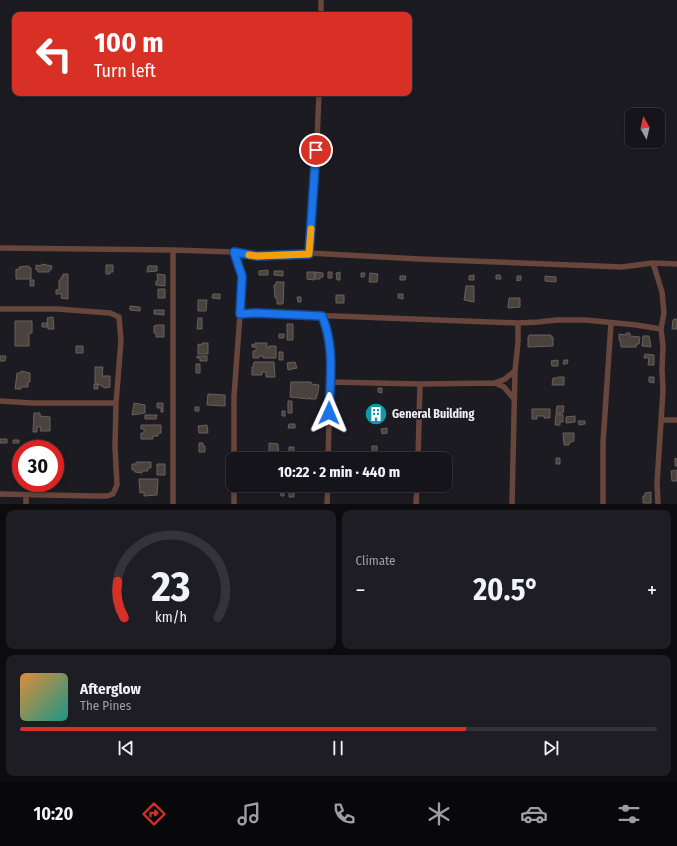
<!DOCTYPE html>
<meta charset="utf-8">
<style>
body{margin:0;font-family:"Fira Sans Condensed",sans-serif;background:#1e1d23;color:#f1f3f6;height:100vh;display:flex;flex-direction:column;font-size:15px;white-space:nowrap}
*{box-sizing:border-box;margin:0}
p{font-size:13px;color:#9d9ea2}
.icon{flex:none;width:22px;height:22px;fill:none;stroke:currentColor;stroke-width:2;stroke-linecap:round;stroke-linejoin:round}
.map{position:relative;height:504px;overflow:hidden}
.panel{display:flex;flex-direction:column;gap:6px;padding:6px;background:#0c0b0e;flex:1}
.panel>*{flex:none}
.hud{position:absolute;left:12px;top:12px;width:400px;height:84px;border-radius:8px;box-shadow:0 2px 6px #0003,0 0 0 1px #343339;background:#d93025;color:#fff;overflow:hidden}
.needle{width:26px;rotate:352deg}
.buttons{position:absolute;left:625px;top:108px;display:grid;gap:8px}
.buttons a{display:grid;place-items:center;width:40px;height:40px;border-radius:8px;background:#15141a;box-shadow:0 2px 6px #0003,0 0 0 1px #343339;font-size:20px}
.speed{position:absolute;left:12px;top:440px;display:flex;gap:8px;font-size:20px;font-weight:700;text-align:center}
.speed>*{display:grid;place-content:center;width:52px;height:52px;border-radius:50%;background:#15141a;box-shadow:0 2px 6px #0003,0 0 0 1px #343339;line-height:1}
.speed .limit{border:6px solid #d22;background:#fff;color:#111}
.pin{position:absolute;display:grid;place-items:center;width:34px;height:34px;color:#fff;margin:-17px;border:2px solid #fff;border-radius:50%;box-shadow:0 1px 4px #0007}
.me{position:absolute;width:44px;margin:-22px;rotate:1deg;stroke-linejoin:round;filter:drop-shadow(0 0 3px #0008)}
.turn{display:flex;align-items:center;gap:14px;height:84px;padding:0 16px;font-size:18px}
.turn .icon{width:52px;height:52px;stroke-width:2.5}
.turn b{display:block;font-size:28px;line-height:34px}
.big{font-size:30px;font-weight:700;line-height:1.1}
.panel .card{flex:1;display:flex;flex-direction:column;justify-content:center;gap:6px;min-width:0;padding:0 14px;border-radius:8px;background:#1e1d23}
.panel .dial{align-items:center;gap:0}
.dial svg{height:104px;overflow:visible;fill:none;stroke:#343339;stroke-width:7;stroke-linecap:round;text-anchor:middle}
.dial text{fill:#f1f3f6;stroke:none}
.song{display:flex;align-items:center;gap:12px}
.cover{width:48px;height:48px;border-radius:6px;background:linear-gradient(135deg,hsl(30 70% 55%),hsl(170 70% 35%))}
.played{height:4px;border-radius:2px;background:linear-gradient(90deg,#d93025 70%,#343339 70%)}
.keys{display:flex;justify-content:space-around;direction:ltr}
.heat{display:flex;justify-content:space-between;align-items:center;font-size:22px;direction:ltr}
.panel .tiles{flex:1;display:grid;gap:6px;grid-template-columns:1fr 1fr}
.card:last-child{grid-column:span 2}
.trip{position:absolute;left:226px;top:452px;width:226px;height:40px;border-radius:8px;background:#15141a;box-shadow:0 2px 6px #0003,0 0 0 1px #343339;font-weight:700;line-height:40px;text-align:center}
.menu{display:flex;height:64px;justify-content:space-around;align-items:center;background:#08080a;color:#9d9ea2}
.menu .icon{width:28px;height:28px}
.menu .selected{color:#d93025}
.menu b{font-size:18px;color:#f1f3f6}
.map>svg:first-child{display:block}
.building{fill:#4a423d;stroke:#69605b}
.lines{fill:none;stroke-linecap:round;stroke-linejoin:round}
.minor{stroke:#69463b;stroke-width:5.5}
.route-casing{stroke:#114b97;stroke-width:10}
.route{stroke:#1a73e8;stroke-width:7}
.slow{stroke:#f59e0b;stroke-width:7}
.labels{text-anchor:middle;stroke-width:3.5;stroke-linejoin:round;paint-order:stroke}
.poi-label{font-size:12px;font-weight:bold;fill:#eeeef3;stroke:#1c1b22;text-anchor:start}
</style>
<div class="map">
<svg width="677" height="504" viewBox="0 0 677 504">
<rect width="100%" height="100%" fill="#1c1b22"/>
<path class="building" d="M 42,264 L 52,266 L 51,270 L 49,270 L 49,272 L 38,272 L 38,270 L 36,270 L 36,265 L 41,266 Z
M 106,265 L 113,265 L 113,272 L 110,272 L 110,274 L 106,274 Z
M 28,266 L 31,268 L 31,279 L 16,279 L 16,269 L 19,270 L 19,267 Z
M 148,266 L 157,266 L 157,271 L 147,272 Z
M 268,270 L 268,275 L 259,275 L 259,271 Z
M 274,271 L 283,271 L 283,276 L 274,275 Z
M 307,272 L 315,272 L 314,280 L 307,279 Z
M 315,272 L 323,273 L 323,277 L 320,277 L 320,279 L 315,279 Z
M 328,272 L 332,272 L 332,278 L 328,278 Z
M 340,272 L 340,280 L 337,280 L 336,273 Z
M 361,273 L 365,273 L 364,277 L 361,277 Z
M 370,273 L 378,274 L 377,282 L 369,282 Z
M 63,274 L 68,274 L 68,299 L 61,298 L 62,294 L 56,294 L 56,290 L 59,290 L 59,280 L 61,280 L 61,277 L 63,277 Z
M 157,274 L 165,275 L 165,286 L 156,285 L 156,281 L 158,281 Z
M 474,275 L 474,280 L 469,280 L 469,276 Z
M 496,275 L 500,275 L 501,279 L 496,279 Z
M 400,276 L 406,276 L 405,280 L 400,280 Z
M 517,276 L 521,276 L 521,280 L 517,281 Z
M 545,276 L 556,277 L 556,282 L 545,281 Z
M 30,280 L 34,280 L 34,286 L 30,286 Z
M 276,282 L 284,282 L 283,304 L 277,304 L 277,298 L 275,298 L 274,285 L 276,285 Z
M 466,286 L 474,286 L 474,302 L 464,300 Z
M 158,289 L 165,289 L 165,298 L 158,298 Z
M 213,294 L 220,294 L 220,299 L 212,298 Z
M 398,294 L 403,294 L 403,299 L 398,298 Z
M 336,295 L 344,295 L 344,303 L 336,303 Z
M 297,297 L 301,297 L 301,302 L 298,302 Z
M 509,298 L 520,298 L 520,307 L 508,308 Z
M 198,300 L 207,300 L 206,311 L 198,311 Z
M 130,306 L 140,307 L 140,311 L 130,310 Z
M 154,310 L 164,310 L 164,315 L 154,314 Z
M 53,317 L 54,329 L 48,329 L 47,318 Z
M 198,318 L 202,318 L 202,329 L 197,329 Z
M 674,319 L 677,319 L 677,329 L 672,329 L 673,320 Z
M 15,321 L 32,321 L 32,333 L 29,333 L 29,346 L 15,346 Z
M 42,323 L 47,323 L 47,327 L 42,327 Z
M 287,324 L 293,324 L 293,340 L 287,340 Z
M 157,325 L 164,325 L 164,337 L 156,337 L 156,333 L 154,333 L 154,326 Z
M 626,333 L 630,333 L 630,336 L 640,337 L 639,344 L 637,344 L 636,347 L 621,347 L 620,340 L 619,340 L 619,334 L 626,335 Z
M 279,334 L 284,334 L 284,338 L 279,338 Z
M 529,335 L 551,335 L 551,337 L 553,337 L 553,346 L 528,347 L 528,337 L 529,337 Z
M 643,336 L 649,336 L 651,347 L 642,346 Z
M 202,343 L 208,343 L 208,354 L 198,354 L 198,344 L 202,345 Z
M 255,343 L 267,343 L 267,348 L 269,348 L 269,346 L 276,346 L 276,358 L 263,358 L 263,356 L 259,356 L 259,358 L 253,358 L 253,351 L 256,351 L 256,347 L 252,347 L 252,344 L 255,345 Z
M 76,346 L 83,346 L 83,353 L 76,353 Z
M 279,352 L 283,352 L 283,360 L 279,360 Z
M 645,354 L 654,355 L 654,365 L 648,365 L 649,358 L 644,358 Z
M 0,356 L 6,356 L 5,361 L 0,361 Z
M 197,356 L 207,356 L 207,361 L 200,361 L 200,358 L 197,358 Z
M 558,360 L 558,366 L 552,366 L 551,361 Z
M 564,360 L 568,360 L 567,364 L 563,364 Z
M 254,362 L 274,362 L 275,377 L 266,377 L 266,372 L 262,372 L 262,375 L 252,375 L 252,367 L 253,367 Z
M 295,362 L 297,368 L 288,370 L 287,363 Z
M 196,364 L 200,364 L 200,373 L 196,373 Z
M 95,367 L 103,367 L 102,376 L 110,376 L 110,387 L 105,388 L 101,386 L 101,385 L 95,384 Z
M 21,371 L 30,373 L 30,382 L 28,382 L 28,387 L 21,387 L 21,389 L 15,389 L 17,373 L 21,373 Z
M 558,377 L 564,377 L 564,385 L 552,385 L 553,378 L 558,378 Z
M 649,377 L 654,377 L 654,383 L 649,382 Z
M 291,382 L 311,382 L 311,384 L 319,385 L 318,392 L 316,399 L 310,399 L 310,397 L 309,399 L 290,397 Z
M 94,384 L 98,384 L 98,389 L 94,389 Z
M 378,388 L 382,388 L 382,393 L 378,392 Z
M 208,394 L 225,395 L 225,406 L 207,405 Z
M 288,401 L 292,401 L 292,413 L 288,413 Z
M 134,403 L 145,405 L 145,413 L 132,415 Z
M 157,403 L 163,403 L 163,412 L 161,412 L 161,408 L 157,408 Z
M 557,406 L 564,406 L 563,413 L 556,413 Z
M 195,407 L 199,407 L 199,411 L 195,411 Z
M 532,409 L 550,409 L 550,418 L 544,418 L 544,416 L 537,416 L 537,419 L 532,419 Z
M 373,410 L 379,410 L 378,424 L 369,423 L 369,417 L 372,417 Z
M 282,411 L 285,411 L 285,416 L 282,416 Z
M 34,413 L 40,413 L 40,416 L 50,417 L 50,431 L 40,431 L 41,427 L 37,427 L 37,432 L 33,432 Z
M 556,414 L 563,415 L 563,422 L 560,422 L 560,425 L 555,425 Z
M 145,415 L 157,415 L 156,419 L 145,419 Z
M 575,416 L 575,422 L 566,423 L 566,417 Z
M 319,417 L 323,417 L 323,421 L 319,421 Z
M 578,421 L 585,421 L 585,424 L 579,425 Z
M 289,424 L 295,424 L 295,428 L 288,428 Z
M 141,425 L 161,425 L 161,433 L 158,433 L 158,436 L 153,436 L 153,439 L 141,439 L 141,433 L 144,433 L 144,429 L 141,429 Z
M 207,425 L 208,433 L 199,433 L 198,426 Z
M 387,428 L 387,433 L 382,434 L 381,429 Z
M 563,433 L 574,433 L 574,441 L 569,443 L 569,445 L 564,445 Z
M 0,439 L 7,439 L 7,443 L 0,443 Z
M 13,440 L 19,440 L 19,443 L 13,443 Z
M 199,443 L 203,443 L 203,446 L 205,446 L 205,452 L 199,452 Z
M 269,443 L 278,444 L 279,456 L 267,457 L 267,452 L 269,451 Z
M 372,446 L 377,446 L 377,457 L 372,457 Z
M 289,447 L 294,447 L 293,458 L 289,458 Z
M 556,458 L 560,458 L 560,464 L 556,464 Z
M 675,458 L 677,459 L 677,466 L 675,466 Z
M 136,462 L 151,462 L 151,468 L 148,468 L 148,471 L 142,471 L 142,473 L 135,472 L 135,470 L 132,470 L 132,464 L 136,464 Z
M 157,464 L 165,464 L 165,475 L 157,475 Z
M 677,470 L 677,481 L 672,481 L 671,471 Z
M 139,479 L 158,479 L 157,495 L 144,496 L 144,492 L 140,493 Z
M 350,485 L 357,485 L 357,488 L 350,488 Z
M 289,486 L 294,486 L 294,497 L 289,497 Z
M 280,491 L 284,492 L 284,496 L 281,496 Z
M 651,492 L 651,503 L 643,503 L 643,496 L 645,496 L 645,493 Z"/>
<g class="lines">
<path class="minor" d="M 321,0 L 321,15
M 0,248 L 173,250 L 173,504
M 173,250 L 234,252 L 257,256 L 309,253 L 419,259 L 622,267 L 653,263 L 677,264
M 234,252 L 242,276 L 240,314 L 234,397 L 234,459
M 309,253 L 316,164 L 319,93
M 653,263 L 662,292 L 664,313 L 661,329 L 663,346 L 662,369 L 663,390 L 657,483 L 658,504
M 0,309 L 57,309 L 110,313 L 119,317 L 121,341 L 116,403 L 115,447 L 117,485 L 113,494 L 107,496 L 92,496 L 0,494
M 240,314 L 256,313 L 518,323 L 538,322 L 557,320 L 586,320 L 636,325 L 661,329
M 322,316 L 328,332 L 331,358 L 328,459
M 330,382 L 420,384 L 495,383 L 505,379 L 515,371
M 495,383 L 504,387 L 514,399
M 0,401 L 32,403 L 116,403
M 661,420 L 677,420
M 418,459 L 420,384
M 26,504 L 26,495
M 234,504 L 234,485
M 327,504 L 328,485
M 416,504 L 417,485
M 512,504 L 515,371 L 518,342 L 518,323
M 603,504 L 603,443 L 611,323"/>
</g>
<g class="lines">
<g class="route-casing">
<path id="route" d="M 316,150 L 309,254 L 257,256 L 234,252 L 242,276 L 240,314 L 256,313 L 322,316 C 335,346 330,380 329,413"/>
</g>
<use href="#route" class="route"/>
<path class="slow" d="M 249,255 L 257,256 L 309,254 L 311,229"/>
</g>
<defs>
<g id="building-disc" transform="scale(1.15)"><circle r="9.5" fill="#0f9aa8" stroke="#1c1b22"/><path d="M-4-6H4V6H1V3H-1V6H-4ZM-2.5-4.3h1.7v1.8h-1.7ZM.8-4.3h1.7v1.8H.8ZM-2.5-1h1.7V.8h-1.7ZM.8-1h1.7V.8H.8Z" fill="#fff"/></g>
</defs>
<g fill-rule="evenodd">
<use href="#building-disc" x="376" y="414"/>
</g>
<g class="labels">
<g class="poi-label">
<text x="392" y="418">General Building</text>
</g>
</g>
</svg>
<div class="buttons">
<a><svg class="needle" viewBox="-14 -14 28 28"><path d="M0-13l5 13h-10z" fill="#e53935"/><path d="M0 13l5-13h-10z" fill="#9d9ea2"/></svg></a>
</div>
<div class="speed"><div class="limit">30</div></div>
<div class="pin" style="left:316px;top:150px;background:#d93025"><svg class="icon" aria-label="arrive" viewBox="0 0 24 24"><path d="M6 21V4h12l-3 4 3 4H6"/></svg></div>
<svg class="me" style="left:329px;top:413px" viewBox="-20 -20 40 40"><path d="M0-17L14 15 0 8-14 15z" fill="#1a73e8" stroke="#fff" stroke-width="4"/></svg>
<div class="trip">10:22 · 2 min · 440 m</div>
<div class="hud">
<div class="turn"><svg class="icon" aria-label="left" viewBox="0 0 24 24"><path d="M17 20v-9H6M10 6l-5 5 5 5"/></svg><div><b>100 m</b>Turn left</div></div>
</div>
</div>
<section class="panel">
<div class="tiles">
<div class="card dial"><svg viewBox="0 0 100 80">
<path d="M14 69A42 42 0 1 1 86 69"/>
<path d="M14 69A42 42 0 0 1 9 41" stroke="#d93025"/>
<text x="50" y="56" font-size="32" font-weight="700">23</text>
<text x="50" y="72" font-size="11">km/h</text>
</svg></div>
<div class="card"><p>Climate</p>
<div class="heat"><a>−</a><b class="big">20.5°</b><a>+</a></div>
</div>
<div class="card">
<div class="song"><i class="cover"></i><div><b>Afterglow</b><p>The Pines</p></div></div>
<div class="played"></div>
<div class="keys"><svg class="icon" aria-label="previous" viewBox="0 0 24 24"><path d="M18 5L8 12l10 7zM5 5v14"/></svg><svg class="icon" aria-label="pause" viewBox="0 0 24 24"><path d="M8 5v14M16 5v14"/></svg><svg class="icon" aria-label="next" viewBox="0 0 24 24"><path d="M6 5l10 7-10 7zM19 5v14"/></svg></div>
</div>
</div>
</section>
<nav class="menu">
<b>10:20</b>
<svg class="icon selected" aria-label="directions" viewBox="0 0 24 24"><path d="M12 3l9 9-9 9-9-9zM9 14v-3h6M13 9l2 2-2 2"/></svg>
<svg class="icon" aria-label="music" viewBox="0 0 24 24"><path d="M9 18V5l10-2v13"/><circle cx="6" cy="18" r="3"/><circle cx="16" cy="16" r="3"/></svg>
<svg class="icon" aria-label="phone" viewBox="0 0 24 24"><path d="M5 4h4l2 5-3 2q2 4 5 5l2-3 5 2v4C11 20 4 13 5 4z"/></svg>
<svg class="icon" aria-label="climate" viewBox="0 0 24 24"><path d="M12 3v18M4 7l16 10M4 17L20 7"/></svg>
<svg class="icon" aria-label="car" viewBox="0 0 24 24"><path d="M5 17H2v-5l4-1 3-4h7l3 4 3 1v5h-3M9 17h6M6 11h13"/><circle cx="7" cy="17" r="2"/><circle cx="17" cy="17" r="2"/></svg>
<svg class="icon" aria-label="filters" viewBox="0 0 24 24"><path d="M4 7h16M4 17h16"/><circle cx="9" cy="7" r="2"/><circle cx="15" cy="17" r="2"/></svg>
</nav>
